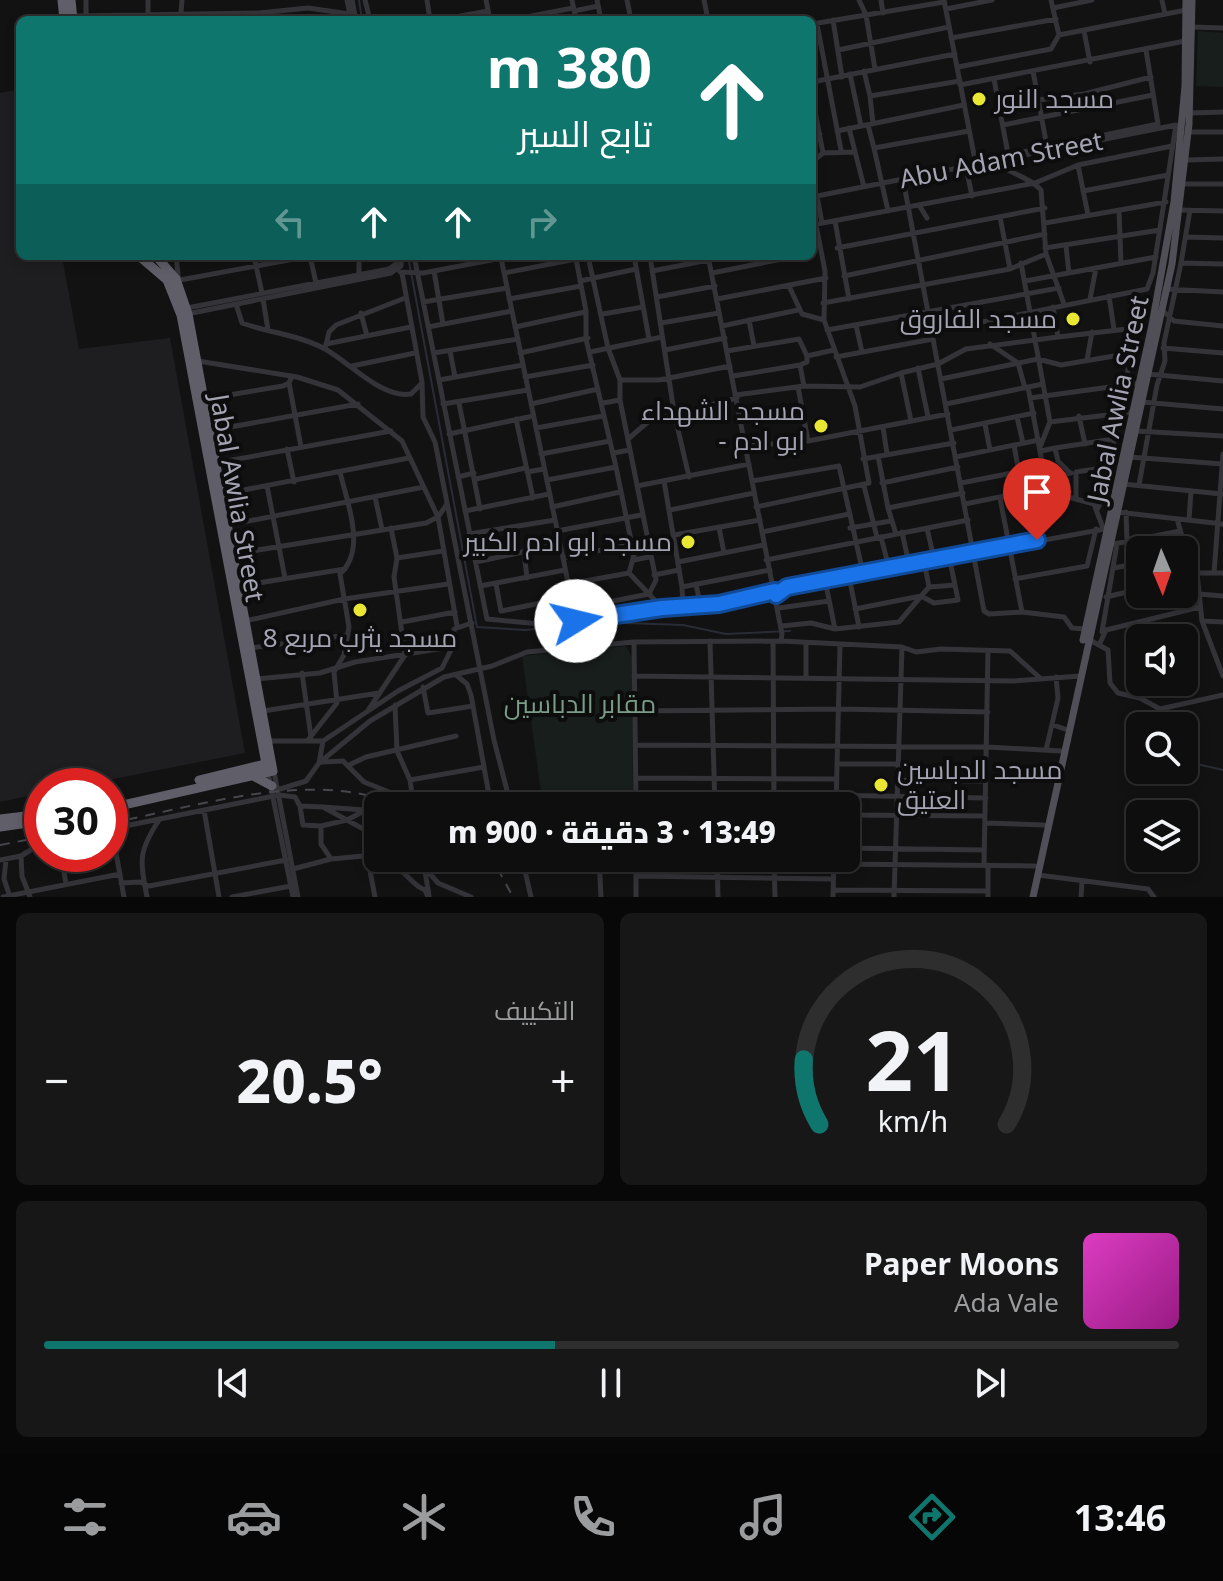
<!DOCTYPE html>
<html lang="ar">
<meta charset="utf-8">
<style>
body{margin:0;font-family:"Noto Sans",Cairo,sans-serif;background:#171717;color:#f1f3f6;direction:rtl;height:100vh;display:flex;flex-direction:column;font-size:30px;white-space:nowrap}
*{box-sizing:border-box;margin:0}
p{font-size:26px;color:#9b9c9e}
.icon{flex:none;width:44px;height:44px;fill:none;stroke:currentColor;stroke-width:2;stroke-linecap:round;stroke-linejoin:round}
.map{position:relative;height:897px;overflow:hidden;direction:ltr}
.side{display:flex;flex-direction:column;gap:16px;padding:16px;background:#080808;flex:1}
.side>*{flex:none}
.top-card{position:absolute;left:16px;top:16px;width:800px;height:244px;border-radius:12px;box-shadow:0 4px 12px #0003,0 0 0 2px #2e2e2e;direction:rtl;background:#0f766e;color:#fff;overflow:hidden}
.needle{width:52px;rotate:178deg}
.controls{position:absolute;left:1126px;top:536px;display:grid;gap:16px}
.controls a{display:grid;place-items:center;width:72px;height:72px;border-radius:12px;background:#0e0e0e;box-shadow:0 4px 12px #0003,0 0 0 2px #2e2e2e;font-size:40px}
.speed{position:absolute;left:24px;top:768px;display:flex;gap:16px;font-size:40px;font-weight:700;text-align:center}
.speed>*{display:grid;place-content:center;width:104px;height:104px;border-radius:50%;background:#0e0e0e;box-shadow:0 4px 12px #0003,0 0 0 2px #2e2e2e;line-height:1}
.speed .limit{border:12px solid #d22;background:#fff;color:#111}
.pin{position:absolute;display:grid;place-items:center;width:68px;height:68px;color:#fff;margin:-82px -34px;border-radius:50% 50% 50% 0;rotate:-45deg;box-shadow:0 0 8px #0007}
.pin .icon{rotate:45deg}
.me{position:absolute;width:88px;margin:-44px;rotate:81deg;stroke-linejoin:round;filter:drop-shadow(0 0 6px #0008)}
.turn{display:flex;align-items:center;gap:28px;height:168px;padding:0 32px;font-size:36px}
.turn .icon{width:104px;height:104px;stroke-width:2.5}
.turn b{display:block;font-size:56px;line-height:68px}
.lanes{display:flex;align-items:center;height:76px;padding:0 32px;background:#0003;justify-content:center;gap:40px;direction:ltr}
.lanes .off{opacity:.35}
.big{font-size:60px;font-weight:800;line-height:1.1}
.side .widget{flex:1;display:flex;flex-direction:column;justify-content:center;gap:12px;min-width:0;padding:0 28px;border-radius:12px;background:#171717}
.side .dial{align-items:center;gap:0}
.dial svg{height:208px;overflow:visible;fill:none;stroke:#2e2e2e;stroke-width:7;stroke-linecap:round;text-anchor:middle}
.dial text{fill:#f1f3f6;stroke:none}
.song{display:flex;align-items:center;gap:24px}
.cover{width:96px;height:96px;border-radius:12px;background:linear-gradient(135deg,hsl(310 70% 55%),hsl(310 70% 35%))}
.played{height:8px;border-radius:4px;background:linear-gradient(90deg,#0f766e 45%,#2e2e2e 45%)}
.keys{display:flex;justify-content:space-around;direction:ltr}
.heat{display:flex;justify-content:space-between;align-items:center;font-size:44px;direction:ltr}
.side .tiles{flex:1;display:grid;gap:16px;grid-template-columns:1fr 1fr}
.widget:last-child{grid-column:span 2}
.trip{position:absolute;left:364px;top:792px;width:496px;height:80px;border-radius:12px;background:#0e0e0e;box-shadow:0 4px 12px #0003,0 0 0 2px #2e2e2e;font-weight:800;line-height:80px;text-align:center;direction:rtl}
.tab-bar{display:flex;height:128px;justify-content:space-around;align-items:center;background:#060606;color:#9b9c9e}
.tab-bar .icon{width:56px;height:56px}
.tab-bar .active{color:#0f766e}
.tab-bar b{font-size:36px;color:#f1f3f6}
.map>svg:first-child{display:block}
.built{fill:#1e1e20}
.green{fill:#181e1b}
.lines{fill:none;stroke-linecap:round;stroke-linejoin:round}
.stream{stroke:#292c36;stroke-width:2}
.minor{stroke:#343338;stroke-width:5}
.major{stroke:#504f57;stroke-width:7}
.highway{stroke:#605f69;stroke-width:9}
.rail{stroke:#46464d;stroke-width:2;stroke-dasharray:10 8;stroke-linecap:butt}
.route-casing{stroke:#114b97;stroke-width:20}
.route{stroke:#1a73e8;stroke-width:14}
.poi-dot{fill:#e9e734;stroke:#0d0d0e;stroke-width:3}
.labels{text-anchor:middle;stroke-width:8;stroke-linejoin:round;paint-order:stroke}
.poi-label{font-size:26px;fill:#a4a4b3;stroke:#0d0d0e;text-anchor:end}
.street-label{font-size:26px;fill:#a4a4b3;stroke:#0d0d0e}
.park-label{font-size:26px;fill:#7b9d88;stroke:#0d0d0e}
</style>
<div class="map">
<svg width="1223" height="897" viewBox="0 0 1223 897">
<rect width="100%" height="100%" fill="#121213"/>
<path class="built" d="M 20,89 L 20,256 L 62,256 L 79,349 L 170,338 L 245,753 L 78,786 L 42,786 L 42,793 L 0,802 L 0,93 Z"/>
<path class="green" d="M 1198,31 L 1223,33 L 1223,87 L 1196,86 Z
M 626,646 L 632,658 L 633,806 L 543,806 L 522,656 Z"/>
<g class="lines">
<path class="stream" d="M 359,0 L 362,20
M 408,256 L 477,627 L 525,630 L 575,626
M 597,622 L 683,625 L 726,634 L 790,631
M 1138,751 L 1140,751
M 1184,761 L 1223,770"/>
<path class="minor" d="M 86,0 L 86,14
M 148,0 L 148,12
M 347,0 L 351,20
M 352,0 L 356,20
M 365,0 L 370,20
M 427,0 L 430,20
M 486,0 L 490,20
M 572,0 L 576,20
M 597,0 L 601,20
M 627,0 L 631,20
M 704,0 L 708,20
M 859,0 L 866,15 L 875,69
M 881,0 L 883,13
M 944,0 L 975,160
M 1162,0 L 1165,14
M 1053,8 L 1092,0
M 946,9 L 992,0
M 574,11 L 598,6
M 181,13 L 182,0
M 74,16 L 259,13 L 308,8 L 350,14
M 439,20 L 488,11
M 511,20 L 573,8
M 833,20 L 842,77
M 812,24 L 944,2
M 817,24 L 841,150
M 1192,27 L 1223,28
M 1084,31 L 1090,62
M 1059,35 L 1186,10
M 951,38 L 1056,19
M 838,50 L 949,27
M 1146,50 L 1158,124
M 958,67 L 1051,49 L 1059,35 L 1051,0
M 864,71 L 870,96 L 960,81
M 1033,71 L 1047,147
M 850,74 L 861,126
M 994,79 L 1008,154
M 812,82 L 955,54
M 960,85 L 1185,41
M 812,96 L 823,153
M 870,96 L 873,124
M 1038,100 L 1084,94 L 1151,77
M 1190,113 L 1223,112
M 868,125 L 874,148 L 969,131
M 1003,125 L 1153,95
M 849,128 L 864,187
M 837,131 L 964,105
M 1189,132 L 1223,132
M 812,136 L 820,134
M 1061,144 L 1158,124
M 874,148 L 888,211
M 975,160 L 1028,151
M 1187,160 L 1223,159
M 812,162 L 823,153 L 855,152
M 993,162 C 1008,172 1031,178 1041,190 L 1046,254 L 1064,304
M 1078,165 L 1088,215
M 966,167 L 972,196
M 903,179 L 984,611 L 989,614 L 1022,612
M 1184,184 L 1223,184
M 1083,191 L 1168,175
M 817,196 L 822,223
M 812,197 L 1176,125
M 919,205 L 927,218
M 1119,210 L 1121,263
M 1180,210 L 1223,211
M 1000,217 L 1010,269
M 835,221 L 849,299
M 1045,223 L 1166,202
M 812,225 L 1035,183 L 1078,165 L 1172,146
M 1186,237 L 1223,238
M 1066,246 L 1069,273
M 837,248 L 1045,208
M 1045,248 L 1160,230
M 176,256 L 179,283
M 254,256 L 262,293
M 310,256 L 316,283
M 359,256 L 359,275
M 414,256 L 487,619 L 562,626 L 662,608 L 719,604 L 775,591
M 588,256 L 608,348 L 620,380 L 620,400 L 656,580 L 649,594 L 661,607
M 588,256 L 576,259 L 586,311 L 586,339 L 616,467
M 634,256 L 649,339
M 650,256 L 674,412 L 689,477
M 501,258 L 576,621
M 1021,263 L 1050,422 L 1040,447
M 1181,263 L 1190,210
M 434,271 L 443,324
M 652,271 L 709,260
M 400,272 L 423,273 L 513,256
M 402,273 L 422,382 L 423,417 L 435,442 L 494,740 L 511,806
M 504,273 L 576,259
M 712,273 L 797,256
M 844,276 L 1045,234
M 180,280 L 310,256
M 580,281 L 636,269
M 1025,281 L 1156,257
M 789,286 L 802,314 L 824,320
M 1165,289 L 1223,292
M 1109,296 L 1114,329
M 657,297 L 715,286
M 263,299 L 268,330
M 509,299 L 581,286
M 717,299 L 826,278
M 1090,299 L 1096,268
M 423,302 L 507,288
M 823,303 L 1010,269 L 1046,254
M 236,304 L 242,323 C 270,333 299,335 325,349 C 349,362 382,399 411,394 L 422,383
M 187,308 L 389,269 L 396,264 L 397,256
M 1162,310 L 1174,321 L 1223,326
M 361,313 L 367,336
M 187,314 L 391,273 L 401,266 L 402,256
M 603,314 L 643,307
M 749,320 L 754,346
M 661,323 L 719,313
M 856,325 L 862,352
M 722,326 L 798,310
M 428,327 L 512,311
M 515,327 L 585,312
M 827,330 L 1059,288
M 932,332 L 1147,289 L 1153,273 L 1176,125
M 1058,337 L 1136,328 L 1104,494 L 1097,510
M 326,344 L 411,327
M 990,344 L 1018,363 L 1025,388
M 1163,348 L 1223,353
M 325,349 L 329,332 L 336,325 L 405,298
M 665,350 L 725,338
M 450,351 L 455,377
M 727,351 L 799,339 L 807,356
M 590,352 L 662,337
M 434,353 L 518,339
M 520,353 L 588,338
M 836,357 L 933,339
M 1087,360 L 1092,332
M 198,361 L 297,377 L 338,390 L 402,441 L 438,517 L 457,626
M 352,366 L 415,353
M 918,368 L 928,417
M 1148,374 L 1223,381
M 733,376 L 800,365
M 525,377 L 593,365
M 941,379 L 1038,359 L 1061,365 L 1132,353
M 439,380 L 523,365
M 620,380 L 659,380 L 730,366
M 289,383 L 301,447
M 804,386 L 800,365 L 807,362 L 807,356 L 834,350
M 798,387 L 808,441
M 1028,387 L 1042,462 L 1039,489
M 736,395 L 804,386 L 860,387 L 901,373
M 1030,398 L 1139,383
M 205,399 L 283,386 L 289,383 L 292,376
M 1142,402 L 1223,409
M 459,403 L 480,509
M 603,403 L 620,400
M 443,404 L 528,390
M 531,404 L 598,389
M 946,404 L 1043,384
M 1079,416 L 1085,444
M 1017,417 L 1023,443
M 516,419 L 533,498
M 911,421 L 901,373 L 938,364 L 966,349 L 1058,337 L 1053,307
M 1050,422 L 1132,412
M 985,424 L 990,450
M 883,427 L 887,454
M 536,428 L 603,416
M 951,430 L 1034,413
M 208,431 L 358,404
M 1136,431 L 1223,436
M 449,434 L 533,416
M 628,439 L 649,421 L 737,398
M 1014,445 L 1019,473
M 747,446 L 808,441 L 948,414
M 1055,448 L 1114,439
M 287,449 L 294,482
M 1041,451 L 1055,448 L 1058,461 L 1070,473
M 614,453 L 629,450
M 541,454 L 610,441
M 878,456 L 888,508
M 956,457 L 1039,440
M 1129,457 L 1223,464
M 863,459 L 954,443
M 216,463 L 391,431
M 527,472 L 544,469
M 458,477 L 474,473
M 476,479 L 525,468
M 1041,479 L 1071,473
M 547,480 L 616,467 L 634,555 L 629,573
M 664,481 L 682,587 L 770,570
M 752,481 L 839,466 L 863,573
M 882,483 L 958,467
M 961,483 L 1043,467
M 1123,484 L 1222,494
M 1139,485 L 1157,385 L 1165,361 L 1164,343 L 1181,263 L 1223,264
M 267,486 L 285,578
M 637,486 L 749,464
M 864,486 L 877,537
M 223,494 L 409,458
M 375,497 L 382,529
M 1076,497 L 1076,472 L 1109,467
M 1000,498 L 1022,612 L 1064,617 L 1072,628 L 1084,629
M 965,504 L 1039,489 L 1094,504 L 1103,528
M 552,507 L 620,492
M 756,507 L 869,483 L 855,406 L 824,320 L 825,271 L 816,225
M 670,510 L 754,493
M 465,511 L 549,494
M 1117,512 L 1223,524
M 1126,512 L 1127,542
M 1177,519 L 1191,567 L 1197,573 L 1202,621 L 1223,676
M 1189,520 L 1191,491
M 228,525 L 424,487
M 719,527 L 724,553
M 850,528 L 891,521
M 927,528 L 934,559
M 557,531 L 641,515
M 762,532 L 849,514
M 902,532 L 909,564
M 469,534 L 555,520
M 896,534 L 888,508 L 963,493
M 674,535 L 760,520
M 881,537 L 889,568
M 648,544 L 674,539
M 1114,544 L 1180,531
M 524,552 L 527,578
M 233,554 L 426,523 L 438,517 L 447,504
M 397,558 L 443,551
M 563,558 L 630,544
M 634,560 L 649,557
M 766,560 L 968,520
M 476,562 L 560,544
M 678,562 L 764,545
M 1114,568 L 1140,563
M 1197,573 L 1223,573
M 1214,573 L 1223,454
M 654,575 L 679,570
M 849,576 L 859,627
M 1015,579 L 1087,566 L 1096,529
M 825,580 L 835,629
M 1184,580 L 1197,577
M 496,584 L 501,611 L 571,597
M 568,584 L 629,573 L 649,594
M 696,584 L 700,604
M 774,585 L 787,587 L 1110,528
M 239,586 L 345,569
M 480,586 L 565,570
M 682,587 L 683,607
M 929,587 L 955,585
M 1199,594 L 1223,596
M 1106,597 L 1140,589
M 779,608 L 829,601
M 573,609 L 649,594
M 855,609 L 921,596 L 934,603 L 958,600 L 949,556
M 245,621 L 344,599 L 448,584
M 1202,621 L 1223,622
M 402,622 L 455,612
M 782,626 L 811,623 L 835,629 L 899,622 L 929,587 L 924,561
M 1102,632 L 1117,544
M 1088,639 L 1108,650 L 1110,683 L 1118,693 L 1140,698 L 1160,709 L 1223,695
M 710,641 L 715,806
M 773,641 L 774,806
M 781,641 L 902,647 L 916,652 L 941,649 L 1010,651 L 1039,677
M 1100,643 L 1106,630 L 1200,607
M 250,648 L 348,635
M 302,673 L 311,737
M 456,675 L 467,684 L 471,695 L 491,806
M 634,676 L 1014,681 L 1081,676
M 806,677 L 806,644
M 256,679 L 320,673 L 355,662 L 451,647
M 423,687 L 428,713 L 473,706
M 395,705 L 397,751 L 410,780 L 413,800
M 369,709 L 405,655 L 394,577 L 397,558 L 391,528
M 263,711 L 379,693
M 634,711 L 839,709 L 988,712
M 1053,725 L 1065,729
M 308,740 L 337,703 L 334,672 L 344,655 L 349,627 L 340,574 C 367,549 347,503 340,472
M 269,741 L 323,741
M 635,745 L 988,747 L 1061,751
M 1046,750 L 1058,698 L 1056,677
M 323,762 L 343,761 L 364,782 L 424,806
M 319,763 L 323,741 L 398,691 L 442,668 L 454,644 L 454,629 L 472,623
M 837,764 L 898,764
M 349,765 L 366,757 L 456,736
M 274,772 L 298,897
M 268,773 L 293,897
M 636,778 L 837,779
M 410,780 L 484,767
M 898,780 L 986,781
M 277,790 L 306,781 L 319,763 L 370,721 L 444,677 L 492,666 L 527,652 L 634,642
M 773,794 L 986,798
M 300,806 L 303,825 L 321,826 L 321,844 L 331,859
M 454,806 L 490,799
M 636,806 L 634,642 L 781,641 L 782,634 L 708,256
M 836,806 L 840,645
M 323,807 L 378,811
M 204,810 L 219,897
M 846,815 L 985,816
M 110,820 L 124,897
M 985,823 L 1044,825
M 321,826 L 347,820 L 364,811
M 110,829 L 279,795 L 295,797 L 300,806 L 323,807 L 378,837
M 846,848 L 984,850
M 61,854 L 66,884
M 367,855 L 375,897
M 21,856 L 22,876 L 30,897
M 397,858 L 397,869
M 423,858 L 429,896
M 522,858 L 531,897
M 599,858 L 601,897
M 636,858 L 636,897
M 717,858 L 718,897
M 774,858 L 775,897
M 6,859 L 4,879 L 10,897
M 0,860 L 21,856 L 42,843
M 834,864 L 1035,866
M 984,865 L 988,651
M 424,867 L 438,883 L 471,897
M 293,869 L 331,859 L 374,855 C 382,864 387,863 398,869 C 409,875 412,885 425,890 L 428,897
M 1038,875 L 1148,889 L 1154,897
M 636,876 L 833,879
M 121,883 L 140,882 L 149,886 L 286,860
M 833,890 L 988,891
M 3,897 L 120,874
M 147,897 C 140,860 138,852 159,820
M 232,897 L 291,886
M 833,897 L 834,858
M 894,897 L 902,647
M 988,897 L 988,865
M 1081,897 L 1082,881"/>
<path class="major" d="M 1083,640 L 1152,325 L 1174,202 L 1185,86 L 1186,0
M 1033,897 L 1172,264 L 1189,124 L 1192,0"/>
<path class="highway" d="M 62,0 L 64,20
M 71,0 L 73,20
M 139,256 L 167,280 L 181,315 L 267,769
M 255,777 L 272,786
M 199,780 L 269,763
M 110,808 L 273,771 L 188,314 L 176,279 L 156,256
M 0,819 L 42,814
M 0,827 L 42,821"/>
<path class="rail" d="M 110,823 C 200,806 313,768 401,806
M 0,845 L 42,837
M 482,858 L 500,873 L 513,897"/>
</g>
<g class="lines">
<g class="route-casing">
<path id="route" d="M 576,621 L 662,608 L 719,604 L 775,591 L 776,595 L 787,587 L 1037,540"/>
</g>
<use href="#route" class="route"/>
</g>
<g class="poi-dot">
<circle cx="979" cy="99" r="8"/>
<circle cx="1073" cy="319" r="8"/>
<circle cx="821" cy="426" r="8"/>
<circle cx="688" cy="542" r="8"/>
<circle cx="360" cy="610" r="8"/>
<circle cx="881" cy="785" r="8"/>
</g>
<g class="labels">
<g class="poi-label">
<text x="995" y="108" text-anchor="start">مسجد النور</text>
<text x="1057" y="328">مسجد الفاروق</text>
<text x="805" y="420">مسجد الشهداء<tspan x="805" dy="30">- ابو ادم</tspan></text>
<text x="672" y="551">مسجد ابو ادم الكبير</text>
<text x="360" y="647" text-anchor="middle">مسجد يثرب مربع 8</text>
<text x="897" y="779" text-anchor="start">مسجد الدباسين<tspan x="897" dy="30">العتيق</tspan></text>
</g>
<g class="street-label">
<text transform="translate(1001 160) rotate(-11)" y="9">Abu Adam Street</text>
<text transform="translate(1118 399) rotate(-78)" y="9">Jabal Awlia Street</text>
<text transform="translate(237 498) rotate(80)" y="9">Jabal Awlia Street</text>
</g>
<g class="park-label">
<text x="580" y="713">مقابر الدباسين</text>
</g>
</g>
</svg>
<div class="controls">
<a><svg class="needle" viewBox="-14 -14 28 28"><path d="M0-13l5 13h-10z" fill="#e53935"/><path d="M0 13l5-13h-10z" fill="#9b9c9e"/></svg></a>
<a><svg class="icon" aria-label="sound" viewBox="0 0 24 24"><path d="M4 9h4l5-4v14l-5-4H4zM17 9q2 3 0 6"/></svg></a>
<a><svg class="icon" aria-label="search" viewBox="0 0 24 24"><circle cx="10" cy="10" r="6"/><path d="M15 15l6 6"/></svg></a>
<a><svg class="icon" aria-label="layers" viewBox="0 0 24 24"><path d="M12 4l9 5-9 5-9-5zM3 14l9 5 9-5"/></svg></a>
</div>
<div class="speed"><div class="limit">30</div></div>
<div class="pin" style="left:1037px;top:540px;background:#d93025"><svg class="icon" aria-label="arrive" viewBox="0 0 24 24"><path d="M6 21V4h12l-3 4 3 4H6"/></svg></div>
<svg class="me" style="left:576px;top:621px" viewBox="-20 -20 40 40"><circle r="19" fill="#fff"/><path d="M0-13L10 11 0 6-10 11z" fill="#1a73e8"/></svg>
<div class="trip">13:49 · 3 دقيقة · 900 m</div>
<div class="top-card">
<div class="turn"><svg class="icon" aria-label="ahead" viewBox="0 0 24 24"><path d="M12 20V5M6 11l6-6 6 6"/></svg><div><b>380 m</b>تابع السير</div></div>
<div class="lanes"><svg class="icon off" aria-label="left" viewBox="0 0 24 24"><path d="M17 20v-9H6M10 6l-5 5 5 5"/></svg><svg class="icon" aria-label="ahead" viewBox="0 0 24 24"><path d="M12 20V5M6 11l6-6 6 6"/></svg><svg class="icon" aria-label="ahead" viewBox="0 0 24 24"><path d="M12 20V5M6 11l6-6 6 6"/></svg><svg class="icon off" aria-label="right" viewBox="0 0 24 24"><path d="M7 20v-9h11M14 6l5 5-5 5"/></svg></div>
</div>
</div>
<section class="side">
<div class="tiles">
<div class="widget dial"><svg viewBox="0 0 100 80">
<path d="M14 69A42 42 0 1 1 86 69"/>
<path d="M14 69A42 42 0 0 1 8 44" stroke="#0f766e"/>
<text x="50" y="56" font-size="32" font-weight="700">21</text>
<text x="50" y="72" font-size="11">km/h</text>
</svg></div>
<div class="widget"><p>التكييف</p>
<div class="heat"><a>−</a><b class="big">20.5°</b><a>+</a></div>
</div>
<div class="widget">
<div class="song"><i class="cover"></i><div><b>Paper Moons</b><p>Ada Vale</p></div></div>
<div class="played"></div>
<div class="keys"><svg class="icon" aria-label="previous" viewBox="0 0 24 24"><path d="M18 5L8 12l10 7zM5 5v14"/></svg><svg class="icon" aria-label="pause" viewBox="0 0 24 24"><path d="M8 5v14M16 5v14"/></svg><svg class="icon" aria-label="next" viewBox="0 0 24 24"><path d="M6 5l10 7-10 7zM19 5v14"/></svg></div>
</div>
</div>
</section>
<nav class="tab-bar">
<b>13:46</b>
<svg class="icon active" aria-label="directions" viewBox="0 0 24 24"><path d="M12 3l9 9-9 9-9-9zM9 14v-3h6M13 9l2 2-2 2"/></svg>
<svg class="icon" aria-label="music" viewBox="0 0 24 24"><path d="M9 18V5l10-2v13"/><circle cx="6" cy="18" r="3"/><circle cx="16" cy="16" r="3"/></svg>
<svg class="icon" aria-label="phone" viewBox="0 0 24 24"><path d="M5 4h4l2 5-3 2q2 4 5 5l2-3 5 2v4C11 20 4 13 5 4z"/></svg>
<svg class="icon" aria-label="climate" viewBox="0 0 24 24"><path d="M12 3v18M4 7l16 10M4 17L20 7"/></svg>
<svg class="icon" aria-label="car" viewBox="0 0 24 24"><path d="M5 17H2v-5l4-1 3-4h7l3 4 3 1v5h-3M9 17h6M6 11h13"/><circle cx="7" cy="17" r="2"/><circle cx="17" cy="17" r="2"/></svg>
<svg class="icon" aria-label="filters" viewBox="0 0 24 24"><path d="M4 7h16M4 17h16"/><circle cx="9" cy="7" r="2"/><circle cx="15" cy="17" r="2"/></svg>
</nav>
